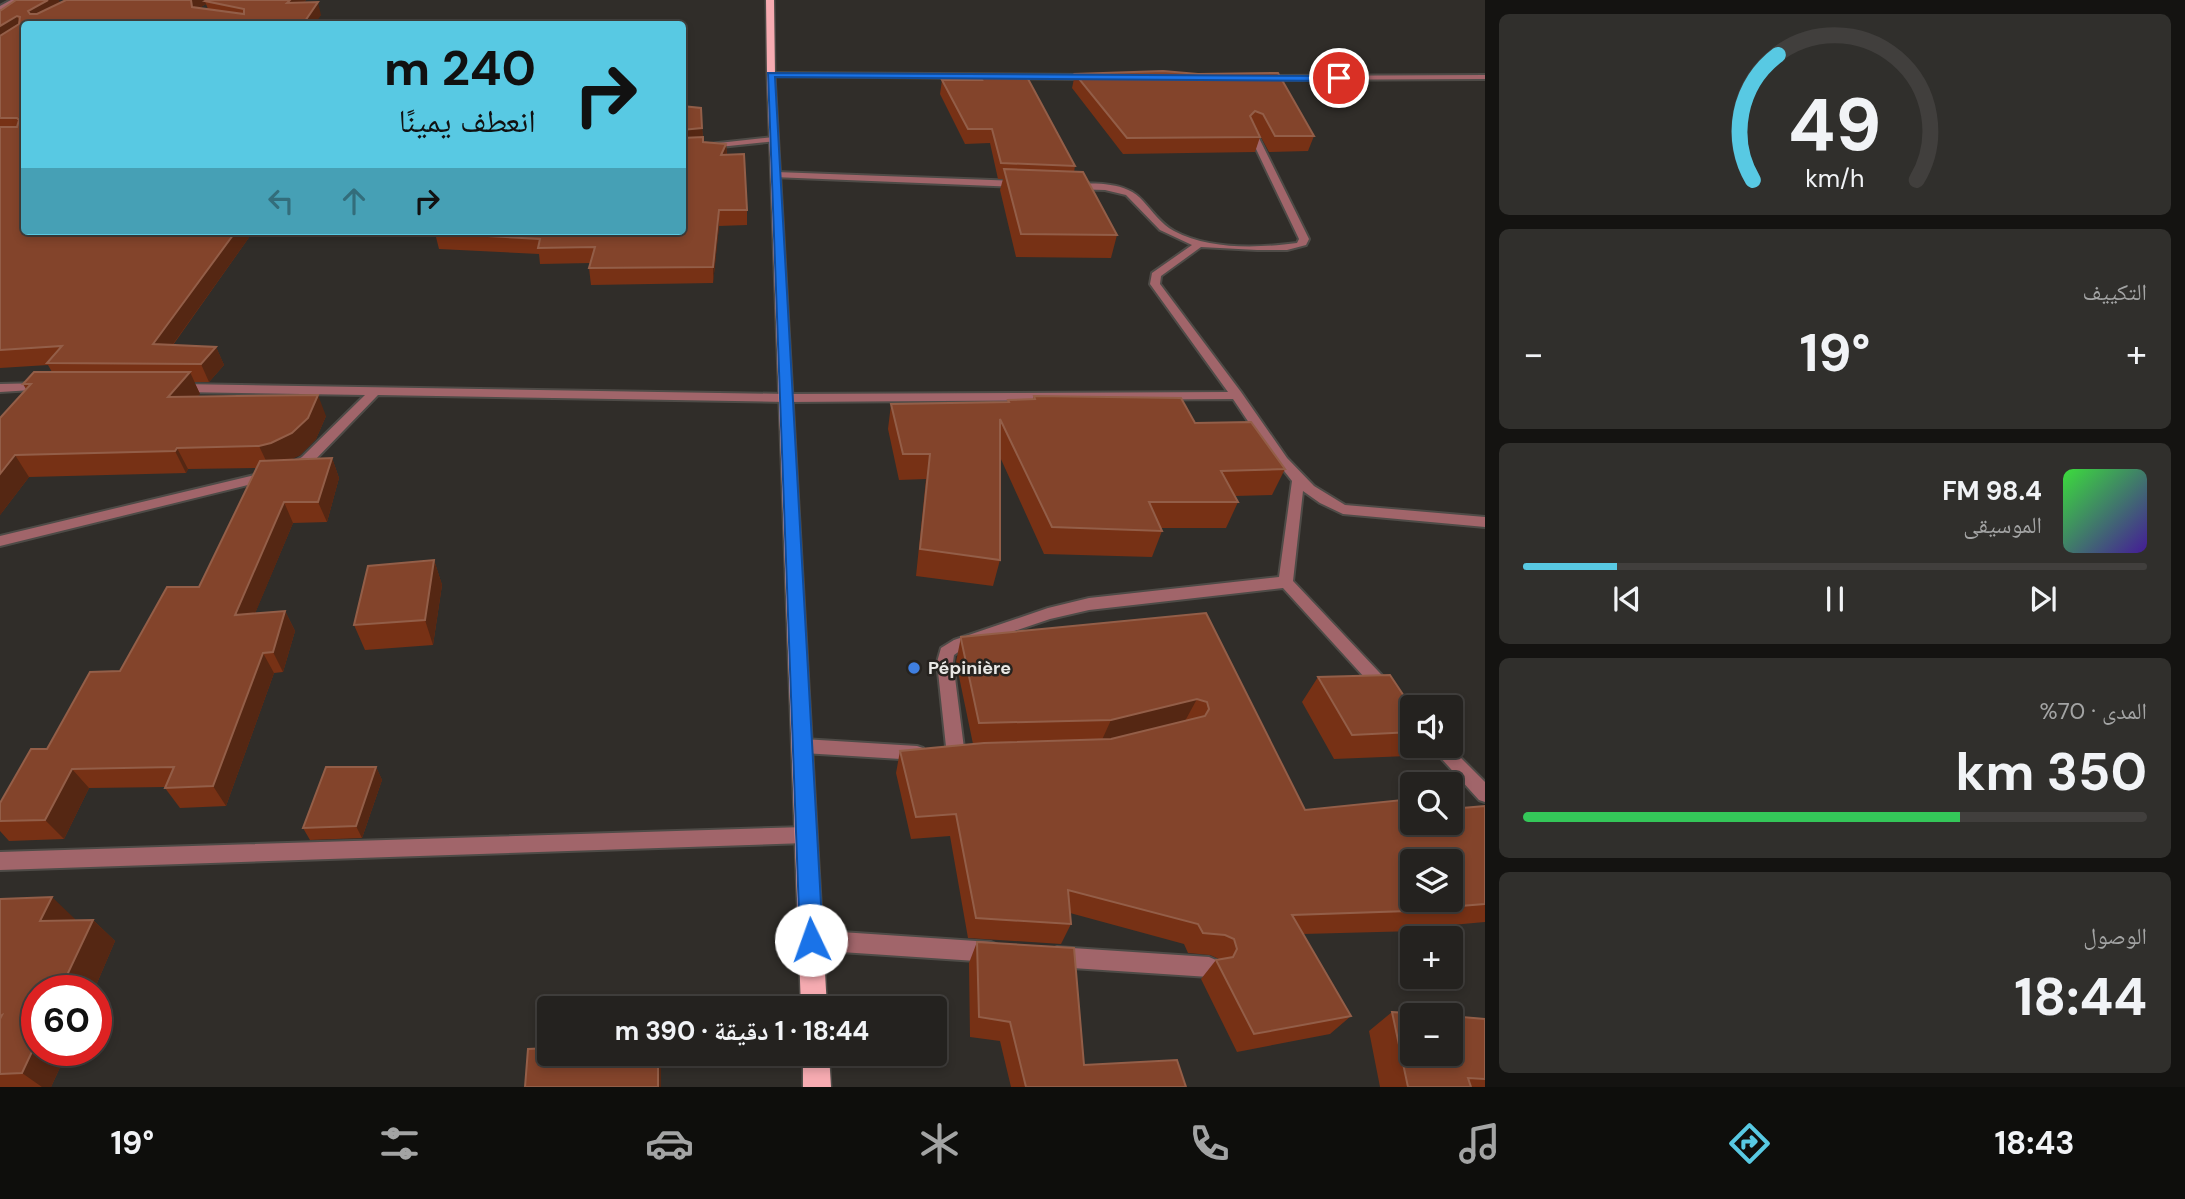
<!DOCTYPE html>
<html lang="ar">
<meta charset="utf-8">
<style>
body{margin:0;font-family:"DM Sans","Noto Naskh Arabic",sans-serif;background:#302f2c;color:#f1f3f6;direction:rtl;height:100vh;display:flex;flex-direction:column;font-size:26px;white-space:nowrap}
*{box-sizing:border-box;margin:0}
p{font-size:23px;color:#a3a4a4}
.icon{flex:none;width:38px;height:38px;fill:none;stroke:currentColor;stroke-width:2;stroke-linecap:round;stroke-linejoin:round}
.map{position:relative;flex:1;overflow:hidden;direction:ltr}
.drawer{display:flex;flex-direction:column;gap:14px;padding:14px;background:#141311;width:700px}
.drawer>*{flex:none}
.guide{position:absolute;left:21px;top:21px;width:665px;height:214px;border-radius:7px;box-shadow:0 4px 10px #0003,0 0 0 2px #413f3d;direction:rtl;background:#58c9e3;color:#111;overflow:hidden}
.fabs{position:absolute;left:1400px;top:695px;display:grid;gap:14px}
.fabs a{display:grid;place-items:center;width:63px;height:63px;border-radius:7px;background:#24221f;box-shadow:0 4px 10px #0003,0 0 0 2px #413f3d;font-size:35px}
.speed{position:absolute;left:21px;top:975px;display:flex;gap:14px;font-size:35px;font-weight:700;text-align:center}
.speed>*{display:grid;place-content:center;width:91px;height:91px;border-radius:50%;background:#24221f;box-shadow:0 4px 10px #0003,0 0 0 2px #413f3d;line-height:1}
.speed .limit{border:10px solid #d22;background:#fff;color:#111}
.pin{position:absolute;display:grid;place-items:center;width:60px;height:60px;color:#fff;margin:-30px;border:4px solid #fff;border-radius:50%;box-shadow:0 2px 7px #0007}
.me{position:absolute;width:77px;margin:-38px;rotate:357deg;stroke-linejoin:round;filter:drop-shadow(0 0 5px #0008)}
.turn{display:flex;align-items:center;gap:24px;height:147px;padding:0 35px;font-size:32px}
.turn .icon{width:91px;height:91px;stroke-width:2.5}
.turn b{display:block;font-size:49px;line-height:60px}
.lanes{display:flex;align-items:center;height:66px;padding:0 35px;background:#0003;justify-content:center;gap:35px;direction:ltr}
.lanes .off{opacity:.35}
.big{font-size:52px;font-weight:700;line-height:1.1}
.drawer .card{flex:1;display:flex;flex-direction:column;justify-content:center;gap:10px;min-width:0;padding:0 24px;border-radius:10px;background:#302f2c}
.drawer .dial{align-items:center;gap:0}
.dial svg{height:182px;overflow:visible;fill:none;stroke:#413f3d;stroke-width:7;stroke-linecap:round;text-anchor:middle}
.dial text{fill:#f1f3f6;stroke:none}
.song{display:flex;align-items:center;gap:21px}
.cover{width:84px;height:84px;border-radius:10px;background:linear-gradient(135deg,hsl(120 70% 55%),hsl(260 70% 35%))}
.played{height:7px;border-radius:4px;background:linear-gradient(90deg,#58c9e3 15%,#413f3d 15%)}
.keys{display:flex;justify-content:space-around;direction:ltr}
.heat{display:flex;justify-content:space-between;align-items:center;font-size:38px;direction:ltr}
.charge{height:10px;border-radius:5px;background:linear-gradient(90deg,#34c759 70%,#413f3d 0)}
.trip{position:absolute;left:537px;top:996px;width:410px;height:70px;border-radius:7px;background:#24221f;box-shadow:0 4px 10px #0003,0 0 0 2px #413f3d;font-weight:700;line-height:70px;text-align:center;direction:rtl}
.tabs{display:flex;height:112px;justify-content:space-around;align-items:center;background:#0e0e0c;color:#a3a4a4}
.tabs .icon{width:49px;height:49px}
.tabs .on{color:#58c9e3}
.tabs b{font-size:32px;color:#f1f3f6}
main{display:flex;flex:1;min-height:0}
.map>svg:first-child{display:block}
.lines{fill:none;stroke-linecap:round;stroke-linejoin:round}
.minor-casing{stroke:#4e4b47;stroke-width:4}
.primary-casing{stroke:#4e4b47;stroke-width:3}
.minor{fill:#a1656a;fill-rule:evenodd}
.primary{fill:#f6abb1;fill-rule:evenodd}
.wall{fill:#773115;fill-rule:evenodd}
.shaded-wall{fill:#552713}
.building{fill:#83442b;stroke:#935e48;stroke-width:2;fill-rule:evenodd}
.route{fill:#1a73e8;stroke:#114b97;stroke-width:2}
.shop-dot{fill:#3f7fe0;stroke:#26231f;stroke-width:2.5}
.labels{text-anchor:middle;stroke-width:5;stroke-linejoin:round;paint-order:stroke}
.poi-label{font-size:18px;font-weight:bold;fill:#e9e8e5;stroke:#26231f;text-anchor:start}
</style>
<main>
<section class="drawer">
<div class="card dial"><svg viewBox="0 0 100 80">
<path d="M14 69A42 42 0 1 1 86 69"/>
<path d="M14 69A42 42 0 0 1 25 14" stroke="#58c9e3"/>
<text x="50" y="56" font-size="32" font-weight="700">49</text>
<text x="50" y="72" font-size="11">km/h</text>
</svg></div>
<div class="card"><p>التكييف</p>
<div class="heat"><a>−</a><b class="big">19°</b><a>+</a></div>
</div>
<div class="card">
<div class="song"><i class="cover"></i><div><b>98.4 FM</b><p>الموسيقى</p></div></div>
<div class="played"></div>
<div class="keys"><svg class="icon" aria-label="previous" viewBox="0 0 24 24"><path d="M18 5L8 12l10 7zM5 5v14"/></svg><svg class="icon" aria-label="pause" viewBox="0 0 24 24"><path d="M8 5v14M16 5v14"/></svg><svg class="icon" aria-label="next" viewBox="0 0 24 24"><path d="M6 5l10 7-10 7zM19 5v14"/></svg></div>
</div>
<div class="card"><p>المدى · 70%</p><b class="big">350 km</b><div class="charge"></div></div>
<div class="card"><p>الوصول</p><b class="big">18:44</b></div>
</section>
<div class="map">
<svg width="1485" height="1087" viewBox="0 0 1485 1087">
<rect width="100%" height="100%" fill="#302d29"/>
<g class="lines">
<g class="minor-casing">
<path id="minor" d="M 11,0 L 19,0 L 0,10 L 0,6 Z
M 771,73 L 1092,75 L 1096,77 L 1092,79 L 769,76 Z
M 1485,75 L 1485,79 L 1263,80 L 1259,78 L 1263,76 Z
M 1251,128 L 1255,130 L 1309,239 L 1306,245 L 1287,250 L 1257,250 L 1201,247 L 1161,276 L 1160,284 L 1241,392 L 1287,458 L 1314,486 L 1345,505 L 1485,517 L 1485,527 L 1343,514 L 1320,503 L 1303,491 L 1293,581 L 1412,707 L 1412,725 L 1406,723 L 1283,588 L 1089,610 L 1050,619 L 964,648 L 954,655 L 953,662 L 965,756 L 962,761 L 956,763 L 950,761 L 947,756 L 937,662 L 941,648 L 954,640 L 1048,608 L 1089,598 L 1279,577 L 1292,481 L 1266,448 L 1233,399 L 786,402 L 378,395 L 312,463 L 293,470 L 288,469 L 287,466 L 302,457 L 365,395 L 180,392 L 174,388 L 180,384 L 786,394 L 1228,392 L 1150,284 L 1152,273 L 1192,245 L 1160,230 L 1126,195 L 1105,190 L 1072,189 L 1068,186 L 1072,183 C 1097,184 1126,181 1143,201 C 1153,212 1161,224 1174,231 C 1209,250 1259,248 1297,243 L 1299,239 L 1247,130 Z
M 774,137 L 778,139 L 777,141 L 682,151 L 682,147 Z
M 776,172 L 1020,181 L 1024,184 L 1020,187 L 773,177 L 772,175 Z
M 44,383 L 48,385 L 48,389 L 0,392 L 0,384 Z
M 267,472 L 273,476 L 272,479 L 0,546 L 0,536 Z
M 803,739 L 917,746 L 923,748 L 926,753 L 923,758 L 917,760 L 803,753 L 797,751 L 794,746 L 797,741 Z
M 1430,746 L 1449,746 L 1485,782 L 1485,802 L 1479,800 Z
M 806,827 L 812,829 L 815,835 L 812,841 L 806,843 L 0,870 L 0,852 Z
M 811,930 L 991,942 L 998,945 L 1001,952 L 998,959 L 991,962 L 811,950 L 804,947 L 801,940 L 804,933 Z
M 1057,947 L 1209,957 L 1216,960 L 1219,967 L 1216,974 L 1209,977 L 1057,967 L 1050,964 L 1047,957 L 1050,950 Z"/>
</g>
<g class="primary-casing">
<path id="primary" d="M 766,0 L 774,0 L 775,75 L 827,1008 L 801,1008 L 767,75 Z
M 803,1054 L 829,1054 L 831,1087 L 803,1087 Z"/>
</g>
<use href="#minor" class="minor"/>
<use href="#primary" class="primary"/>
</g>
<path class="wall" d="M 66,0 L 306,0 L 303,3 L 321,15 L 24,231 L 381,231 L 380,235 L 250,236 L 173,345 L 216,347 L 224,365 L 209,382 L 194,382 L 200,394 L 197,396 L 326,416 L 316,439 L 300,455 L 291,459 L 332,458 L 339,478 L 327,522 L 293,523 L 255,613 L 285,611 L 295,631 L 283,672 L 274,673 L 226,806 L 180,808 L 165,788 L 166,787 L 89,788 L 64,839 L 9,841 L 0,831 L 0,803 L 47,749 L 199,587 L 257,468 L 188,469 L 186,473 L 29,477 L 0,515 L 26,389 L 23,384 L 52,372 L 48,365 L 0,368 L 0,11 L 60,3 ZM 206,4 L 208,9 L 199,8 Z
M 1163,71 L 1314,136 L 1308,151 L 1269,152 L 1256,128 L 1260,137 L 1255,152 L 1123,154 L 1072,88 L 1075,74 Z
M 980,77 L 1075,166 L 1074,172 L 1117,235 L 1111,258 L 1016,257 L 1000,190 L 1003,179 L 998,179 L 990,143 L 965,144 L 940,94 L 942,80 L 980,80 Z
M 701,108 L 703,142 L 726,144 L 727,155 L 747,210 L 747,225 L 719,226 L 713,283 L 591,285 L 589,268 L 591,263 L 540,264 L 539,254 L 439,249 L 435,233 L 682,231 Z
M 1034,396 L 1195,423 L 1285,469 L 1272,495 L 1235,496 L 1238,502 L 1226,528 L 1161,528 L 1162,531 L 1152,557 L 1044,554 L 1000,457 L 1000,560 L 993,586 L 916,576 L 926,479 L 899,480 L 888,429 L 891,404 L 1008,402 L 1008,400 L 1033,399 Z
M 434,560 L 442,585 L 433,645 L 365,650 L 354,625 Z
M 1206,613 L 1305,810 L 1412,822 L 1485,806 L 1485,922 L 1418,928 L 1416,931 L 1303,934 L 1351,1016 L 1330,1034 L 1237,1052 L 1201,979 L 1216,960 L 1219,959 L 1210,955 L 1188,953 L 1184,944 L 1070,913 L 1071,924 L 1061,944 L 968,938 L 950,836 L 911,839 L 896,773 L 900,751 L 973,744 L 956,662 L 961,637 Z
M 1318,677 L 1412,732 L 1412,746 L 1416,746 L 1408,756 L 1334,759 L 1302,702 Z
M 376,767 L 382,780 L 362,838 L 310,840 L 303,828 Z
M 0,899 L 75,919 L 75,920 L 93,920 L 115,941 L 94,990 L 37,990 L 68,1050 L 51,1087 L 0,1087 Z
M 977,942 L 1084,1065 L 1186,1087 L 1011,1087 L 1000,1041 L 970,1037 L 969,963 Z
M 1392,1012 L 1485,1019 L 1485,1087 L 1380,1087 L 1369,1031 Z"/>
<path class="shaded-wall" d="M 48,0 L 59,0 L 62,7 L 33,23 L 28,11 Z
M 191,0 L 212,0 L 205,1 L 206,4 L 196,10 L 192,7 Z
M 290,0 L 306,0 L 290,16 L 287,3 Z
M 318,2 L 321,15 L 315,24 L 303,24 Z
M 17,16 L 23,29 L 0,42 L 0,26 Z
M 702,128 L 703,142 L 682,144 L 682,130 Z
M 726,144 L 727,158 L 721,155 Z
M 719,210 L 719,226 L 713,283 L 713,267 Z
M 236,231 L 248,231 L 250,236 L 161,361 L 153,344 Z
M 216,347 L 224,365 L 209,382 L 201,364 Z
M 190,372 L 200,394 L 179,418 L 168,397 Z
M 318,395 L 326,416 L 316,439 L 300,455 L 280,465 L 269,467 L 259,446 Z
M 177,448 L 188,469 L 186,473 L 175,451 Z
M 15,455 L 29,477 L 0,515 L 0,474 Z
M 332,458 L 339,478 L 327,522 L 318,502 Z
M 284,502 L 293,523 L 246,635 L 235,615 Z
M 434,560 L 442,585 L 433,645 L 425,620 Z
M 285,611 L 295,631 L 283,672 L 273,652 Z
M 263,653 L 274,673 L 226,806 L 213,786 Z
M 1197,699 L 1185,721 L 1101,742 L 1111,720 Z
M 376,767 L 382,780 L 362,838 L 356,826 Z
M 72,769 L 89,788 L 64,839 L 45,820 Z
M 52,897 L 75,919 L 64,943 L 40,921 Z
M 93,920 L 115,941 L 94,990 L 60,990 Z
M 37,1041 L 37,1050 L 68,1050 L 51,1087 L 42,1087 L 22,1073 Z
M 658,1054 L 660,1054 L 661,1061 L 661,1087 L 658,1087 Z"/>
<path class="building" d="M 16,0 L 48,0 L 28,11 L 30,14 L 37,14 L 66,0 L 191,0 L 192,7 L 244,14 L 244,9 L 205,1 L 207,0 L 290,0 L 287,3 L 318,2 L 303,24 L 24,24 L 24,231 L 236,231 L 153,344 L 216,347 L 201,364 L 47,363 L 62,346 L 0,350 L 0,127 L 17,127 L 19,120 L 17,118 L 0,118 L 0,36 L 19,24 L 20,17 L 17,16 L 0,26 L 0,11 Z
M 1163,71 L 1198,74 L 1278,73 L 1314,136 L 1275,136 L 1263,114 L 1255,111 L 1250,116 L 1260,137 L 1127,138 L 1075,74 Z
M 980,77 L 1027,77 L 1075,166 L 1001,163 L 992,129 L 968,129 L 942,80 L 982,80 Z
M 682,106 L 701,108 L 702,128 L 682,130 Z
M 703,137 L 703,142 L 726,144 L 721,155 L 744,154 L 747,210 L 719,210 L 713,267 L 589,268 L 595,247 L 538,248 L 540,239 L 435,233 L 436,231 L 682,231 L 682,138 Z
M 1004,169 L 1083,172 L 1117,235 L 1021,234 Z
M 34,372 L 190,372 L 168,397 L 318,395 L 308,418 L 292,433 L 271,443 L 259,446 L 177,448 L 175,451 L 15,455 L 0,474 L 0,418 L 31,384 L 23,384 Z
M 1034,396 L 1181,398 L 1195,423 L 1251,422 L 1285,469 L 1221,471 L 1238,502 L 1149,502 L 1162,531 L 1052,527 L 1000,419 L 1000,560 L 920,549 L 930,454 L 903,454 L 891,404 L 1009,402 L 1008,400 L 1035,399 Z
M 332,458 L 318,502 L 284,502 L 235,615 L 285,611 L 273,652 L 263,653 L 213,786 L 165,788 L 174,767 L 72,769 L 45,820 L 0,821 L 0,803 L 31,749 L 47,749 L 90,672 L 120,671 L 167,587 L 199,587 L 260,461 Z
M 434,560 L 425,620 L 354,625 L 368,566 Z
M 1206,613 L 1305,810 L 1412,799 L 1412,822 L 1451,822 L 1451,809 L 1485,806 L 1485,904 L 1436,908 L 1437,910 L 1292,915 L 1351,1016 L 1254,1034 L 1216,960 L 1233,957 L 1237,949 L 1234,939 L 1225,935 L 1203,933 L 1198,924 L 1068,890 L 1071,924 L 976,918 L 956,814 L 916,817 L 900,751 L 984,743 L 1111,739 L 1205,716 L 1209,709 L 1207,702 L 1197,699 L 1111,720 L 979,723 L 961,639 L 961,637 ZM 1412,861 L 1451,861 L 1451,900 L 1412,900 Z
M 1390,675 L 1412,708 L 1412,732 L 1352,735 L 1318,677 Z
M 326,767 L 376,767 L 356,826 L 303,828 Z
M 52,897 L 40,921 L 93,920 L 60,990 L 37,990 L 37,1041 L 22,1073 L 0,1074 L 0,1019 L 2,1015 L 0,1016 L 0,899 Z
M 977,942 L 1074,948 L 1084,1065 L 1177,1060 L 1186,1087 L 1026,1087 L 1010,1022 L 979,1017 Z
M 1392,1012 L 1437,1015 L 1412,1015 L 1412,1054 L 1451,1054 L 1451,1016 L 1485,1019 L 1485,1079 L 1468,1078 L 1471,1087 L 1408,1087 Z
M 550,1048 L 550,1054 L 658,1054 L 658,1087 L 525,1087 L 528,1049 Z"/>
<path class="route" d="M 768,73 L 1339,76 L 1343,78 L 1339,81 L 775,77 L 823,940 L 819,948 L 811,952 L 803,948 L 800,940 Z"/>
<circle class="shop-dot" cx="914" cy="668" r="7"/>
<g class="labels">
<g class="poi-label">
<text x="928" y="674">Pépinière</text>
</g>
</g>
</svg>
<div class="fabs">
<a><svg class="icon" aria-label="sound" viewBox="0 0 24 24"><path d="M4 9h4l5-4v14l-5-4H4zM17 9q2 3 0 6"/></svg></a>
<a><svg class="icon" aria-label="search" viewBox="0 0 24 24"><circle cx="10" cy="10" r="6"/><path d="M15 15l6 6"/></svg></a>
<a><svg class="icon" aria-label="layers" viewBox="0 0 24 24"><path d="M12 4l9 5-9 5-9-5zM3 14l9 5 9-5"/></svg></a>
<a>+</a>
<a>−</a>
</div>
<div class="speed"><div class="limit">60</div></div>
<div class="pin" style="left:1339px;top:78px;background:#d93025"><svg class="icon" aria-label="arrive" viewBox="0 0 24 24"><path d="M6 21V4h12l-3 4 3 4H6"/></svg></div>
<svg class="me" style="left:811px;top:940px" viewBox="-20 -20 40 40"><circle r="19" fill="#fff"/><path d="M0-13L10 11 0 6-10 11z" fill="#1a73e8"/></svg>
<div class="trip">18:44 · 1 دقيقة · 390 m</div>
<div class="guide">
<div class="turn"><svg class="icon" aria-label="right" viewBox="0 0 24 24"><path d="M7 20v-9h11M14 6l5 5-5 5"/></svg><div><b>240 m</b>انعطف يمينًا</div></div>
<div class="lanes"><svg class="icon off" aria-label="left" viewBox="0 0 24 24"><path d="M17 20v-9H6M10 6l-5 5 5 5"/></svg><svg class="icon off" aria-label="ahead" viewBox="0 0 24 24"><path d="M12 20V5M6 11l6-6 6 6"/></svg><svg class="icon" aria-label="right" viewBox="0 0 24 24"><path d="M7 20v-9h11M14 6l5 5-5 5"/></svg></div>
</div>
</div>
</main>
<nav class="tabs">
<b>18:43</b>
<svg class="icon on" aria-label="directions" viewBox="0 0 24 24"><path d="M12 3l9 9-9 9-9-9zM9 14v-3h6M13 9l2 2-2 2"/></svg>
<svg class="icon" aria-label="music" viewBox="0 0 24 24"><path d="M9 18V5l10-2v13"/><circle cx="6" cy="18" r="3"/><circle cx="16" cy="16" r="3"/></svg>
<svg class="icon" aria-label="phone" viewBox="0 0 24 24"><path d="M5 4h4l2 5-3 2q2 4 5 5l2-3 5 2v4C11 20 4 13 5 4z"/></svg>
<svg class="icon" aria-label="climate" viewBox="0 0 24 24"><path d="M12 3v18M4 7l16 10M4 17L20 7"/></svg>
<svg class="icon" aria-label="car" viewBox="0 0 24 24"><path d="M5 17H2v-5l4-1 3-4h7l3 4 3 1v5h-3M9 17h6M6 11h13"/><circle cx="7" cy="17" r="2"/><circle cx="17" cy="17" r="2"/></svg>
<svg class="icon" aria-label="filters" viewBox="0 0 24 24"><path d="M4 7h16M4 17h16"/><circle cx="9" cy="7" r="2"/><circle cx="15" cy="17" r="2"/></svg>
<b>19°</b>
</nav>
